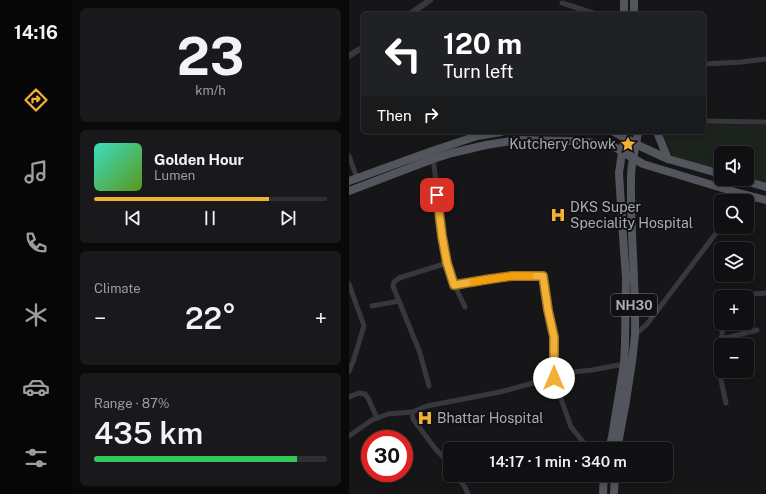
<!DOCTYPE html>
<meta charset="utf-8">
<style>
body{margin:0;font-family:"Public Sans",sans-serif;background:#19191b;color:#f1f3f6;height:100vh;display:flex;flex-direction:column;font-size:15px;white-space:nowrap}
*{box-sizing:border-box;margin:0}
p{font-size:13px;color:#9c9d9f}
.icon{flex:none;width:22px;height:22px;fill:none;stroke:currentColor;stroke-width:2;stroke-linecap:round;stroke-linejoin:round}
.map{position:relative;flex:1;overflow:hidden}
.details{display:flex;flex-direction:column;gap:8px;padding:8px;background:#09090a;width:277px}
.details>*{flex:none}
.guide{position:absolute;left:12px;top:12px;width:345px;height:122px;border-radius:6px;box-shadow:0 2px 6px #0003,0 0 0 1px #303032;background:#202124;color:#fff;overflow:hidden}
.buttons{position:absolute;left:365px;top:146px;display:grid;gap:8px}
.buttons a{display:grid;place-items:center;width:40px;height:40px;border-radius:6px;background:#101012;box-shadow:0 2px 6px #0003,0 0 0 1px #303032;font-size:20px}
.speed{position:absolute;left:12px;top:430px;display:flex;gap:8px;font-size:20px;font-weight:700;text-align:center}
.speed>*{display:grid;place-content:center;width:52px;height:52px;border-radius:50%;background:#101012;box-shadow:0 2px 6px #0003,0 0 0 1px #303032;line-height:1}
.speed .limit{border:6px solid #d22;background:#fff;color:#111}
.pin{position:absolute;display:grid;place-items:center;width:34px;height:34px;color:#fff;margin:-17px;border-radius:8px;box-shadow:0 2px 6px #0006}
.me{position:absolute;width:44px;margin:-22px;rotate:0deg;stroke-linejoin:round;filter:drop-shadow(0 0 3px #0008)}
.turn{display:flex;align-items:center;gap:14px;height:84px;padding:0 16px;font-size:18px}
.turn .icon{width:52px;height:52px;stroke-width:2.5}
.turn b{display:block;font-size:28px;line-height:34px}
.then{display:flex;align-items:center;height:38px;padding:0 16px;background:#0003;gap:8px;font-size:15px}
.big{font-size:30px;font-weight:600;line-height:1.1}
.details .widget{flex:1;display:flex;flex-direction:column;justify-content:center;gap:6px;min-width:0;padding:0 14px;border-radius:6px;background:#19191b}
.details .dial{align-items:center;gap:0}
.dial b{font-size:52px;line-height:1}
.song{display:flex;align-items:center;gap:12px}
.cover{width:48px;height:48px;border-radius:6px;background:linear-gradient(135deg,hsl(170 70% 55%),hsl(90 70% 35%))}
.played{height:4px;border-radius:2px;background:linear-gradient(90deg,#f2b134 75%,#303032 75%)}
.keys{display:flex;justify-content:space-around;direction:ltr}
.heat{display:flex;justify-content:space-between;align-items:center;font-size:22px;direction:ltr}
.charge{height:6px;border-radius:3px;background:linear-gradient(90deg,#34c759 87%,#303032 0)}
.trip{position:absolute;left:94px;top:442px;width:230px;height:40px;border-radius:6px;background:#101012;box-shadow:0 2px 6px #0003,0 0 0 1px #303032;font-weight:600;line-height:40px;text-align:center}
main{display:flex;flex:1;min-height:0}
.dock{display:flex;flex-direction:column;width:72px;justify-content:space-around;align-items:center;background:#060607;color:#9c9d9f}
.dock .icon{width:28px;height:28px}
.dock .on{color:#f2b134}
.dock b{font-size:18px;color:#f1f3f6}
.map>svg:first-child{display:block}
.green{fill:#1c231d}
.lines{fill:none;stroke-linecap:round;stroke-linejoin:round}
.minor{stroke:#37383d;stroke-width:5}
.tertiary{stroke:#37383d;stroke-width:6}
.primary{stroke:#53555c;stroke-width:8}
.route-casing{stroke:#9d7322;stroke-width:10}
.route{stroke:#f2b134;stroke-width:7}
.slow{stroke:#f59e0b;stroke-width:7}
.labels{text-anchor:middle;stroke-width:4;stroke-linejoin:round;paint-order:stroke}
.shield{fill:#111113;stroke:#7b7e86;stroke-width:1}
.shield-label{font-size:13px;font-weight:bold;fill:#a8adb8}
.poi-label{font-size:14px;fill:#a8adb8;stroke:#111113;text-anchor:start}
</style>
<main>
<nav class="dock">
<b>14:16</b>
<svg class="icon on" aria-label="directions" viewBox="0 0 24 24"><path d="M12 3l9 9-9 9-9-9zM9 14v-3h6M13 9l2 2-2 2"/></svg>
<svg class="icon" aria-label="music" viewBox="0 0 24 24"><path d="M9 18V5l10-2v13"/><circle cx="6" cy="18" r="3"/><circle cx="16" cy="16" r="3"/></svg>
<svg class="icon" aria-label="phone" viewBox="0 0 24 24"><path d="M5 4h4l2 5-3 2q2 4 5 5l2-3 5 2v4C11 20 4 13 5 4z"/></svg>
<svg class="icon" aria-label="climate" viewBox="0 0 24 24"><path d="M12 3v18M4 7l16 10M4 17L20 7"/></svg>
<svg class="icon" aria-label="car" viewBox="0 0 24 24"><path d="M5 17H2v-5l4-1 3-4h7l3 4 3 1v5h-3M9 17h6M6 11h13"/><circle cx="7" cy="17" r="2"/><circle cx="17" cy="17" r="2"/></svg>
<svg class="icon" aria-label="filters" viewBox="0 0 24 24"><path d="M4 7h16M4 17h16"/><circle cx="9" cy="7" r="2"/><circle cx="15" cy="17" r="2"/></svg>
</nav>
<section class="details">
<div class="widget dial"><b>23</b><p>km/h</p></div>
<div class="widget">
<div class="song"><i class="cover"></i><div><b>Golden Hour</b><p>Lumen</p></div></div>
<div class="played"></div>
<div class="keys"><svg class="icon" aria-label="previous" viewBox="0 0 24 24"><path d="M18 5L8 12l10 7zM5 5v14"/></svg><svg class="icon" aria-label="pause" viewBox="0 0 24 24"><path d="M8 5v14M16 5v14"/></svg><svg class="icon" aria-label="next" viewBox="0 0 24 24"><path d="M6 5l10 7-10 7zM19 5v14"/></svg></div>
</div>
<div class="widget"><p>Climate</p>
<div class="heat"><a>−</a><b class="big">22°</b><a>+</a></div>
</div>
<div class="widget"><p>Range · 87%</p><b class="big">435 km</b><div class="charge"></div></div>
</section>
<div class="map">
<svg width="417" height="494" viewBox="0 0 417 494">
<rect width="100%" height="100%" fill="#161618"/>
<path class="green" d="M 355,124 L 417,125 L 417,183 L 398,178 L 398,153 L 372,153 L 372,171 L 324,157 L 313,132 L 355,132 Z"/>
<g class="lines">
<path class="minor" d="M 213,3 L 247,14
M 355,64 L 392,62 L 417,59
M 355,121 L 417,122
M 0,156 L 8,178
M 84,158 C 89,192 90,228 97,261 C 101,277 109,292 116,307
M 388,201 L 393,194
M 0,284 L 15,326 L 4,362 L 0,371
M 105,285 L 163,276 L 194,276 L 199,310 L 205,337 L 205,379 L 222,427 L 240,449
M 378,297 L 389,295 L 417,293
M 23,306 L 50,301
M 374,323 L 370,371 L 377,403
M 286,335 L 298,324 L 365,236 L 372,226
M 372,338 L 381,337 L 408,330
M 205,374 L 243,370 L 275,364
M 80,386 L 71,353 L 44,286 L 45,282 L 50,278 L 98,263
M 0,397 L 10,393 L 16,394 L 19,398 L 28,418
M 63,412 L 64,419 L 85,447 L 94,457 L 101,468
M 0,436 L 23,420 L 39,414 L 63,412 L 78,406 L 151,392 L 184,383 L 205,376
M 107,475 L 116,487 L 119,494"/>
<path class="tertiary" d="M 61,14 L 81,0
M 0,56 L 14,47"/>
<path class="primary" d="M 275,0 L 275,14
M 285,0 L 285,14
M 265,132 L 293,147 L 319,159 L 372,174
M 308,132 L 319,159
M 389,179 L 417,187
M 0,181 L 83,151 L 128,136 L 152,132
M 0,191 L 84,159 L 103,153 L 137,145 L 168,140 L 222,141 L 247,143 L 262,145 L 294,164 L 393,194 L 417,200
M 260,449 L 263,437 L 275,364 L 276,345 L 277,278 L 273,222 L 270,173 L 276,132
M 268,449 C 274,420 279,391 283,362 C 284,353 285,344 286,335 C 287,282 281,230 282,177 C 282,162 287,147 289,132
M 254,494 L 255,475
M 265,494 L 266,475"/>
</g>
<g class="lines">
<g class="route-casing">
<path id="route" d="M 88,195 L 93,236 L 98,263 L 105,285 L 141,279 L 163,276 L 194,276 L 199,310 L 205,337 L 205,378"/>
</g>
<use href="#route" class="route"/>
<path class="slow" d="M 124,282 L 163,276 L 181,276"/>
</g>
<defs>
<g id="sight-bare" transform="scale(1.2)"><path d="M0-6L1.8-2.2L6-1.7L2.9 1.2L3.7 5.4L0 3.3L-3.7 5.4L-2.9 1.2L-6-1.7L-1.8-2.2Z" fill="#f2b134" stroke="#111113" stroke-width="2.5" paint-order="stroke"/></g>
<g id="hospital-bare" transform="scale(1.2)"><path d="M-5-5h3v3.5h4V-5h3V5h-3V1.5h-4V5h-3Z" fill="#f2b134" stroke="#111113" stroke-width="2.5" paint-order="stroke"/></g>
</defs>
<g fill-rule="evenodd">
<use href="#sight-bare" x="279" y="144"/>
<use href="#hospital-bare" x="209" y="215"/>
<use href="#hospital-bare" x="76" y="418"/>
</g>
<g class="labels">
<rect class="shield" x="262" y="294" width="46" height="22" rx="3"/>
<g class="shield-label">
<text x="285" y="310">NH30</text>
</g>
<g class="poi-label">
<text x="267" y="149" text-anchor="end">Kutchery Chowk</text>
<text x="221" y="212">DKS Super<tspan x="221" dy="16">Speciality Hospital</tspan></text>
<text x="88" y="423">Bhattar Hospital</text>
</g>
</g>
</svg>
<div class="buttons">
<a><svg class="icon" aria-label="sound" viewBox="0 0 24 24"><path d="M4 9h4l5-4v14l-5-4H4zM17 9q2 3 0 6"/></svg></a>
<a><svg class="icon" aria-label="search" viewBox="0 0 24 24"><circle cx="10" cy="10" r="6"/><path d="M15 15l6 6"/></svg></a>
<a><svg class="icon" aria-label="layers" viewBox="0 0 24 24"><path d="M12 4l9 5-9 5-9-5zM3 14l9 5 9-5"/></svg></a>
<a>+</a>
<a>−</a>
</div>
<div class="speed"><div class="limit">30</div></div>
<div class="pin" style="left:88px;top:195px;background:#d93025"><svg class="icon" aria-label="arrive" viewBox="0 0 24 24"><path d="M6 21V4h12l-3 4 3 4H6"/></svg></div>
<svg class="me" style="left:205px;top:378px" viewBox="-20 -20 40 40"><circle r="19" fill="#fff"/><path d="M0-13L10 11 0 6-10 11z" fill="#f2b134"/></svg>
<div class="trip">14:17 · 1 min · 340 m</div>
<div class="guide">
<div class="turn"><svg class="icon" aria-label="left" viewBox="0 0 24 24"><path d="M17 20v-9H6M10 6l-5 5 5 5"/></svg><div><b>120 m</b>Turn left</div></div>
<div class="then">Then<svg class="icon" aria-label="right" viewBox="0 0 24 24"><path d="M7 20v-9h11M14 6l5 5-5 5"/></svg></div>
</div>
</div>
</main>
